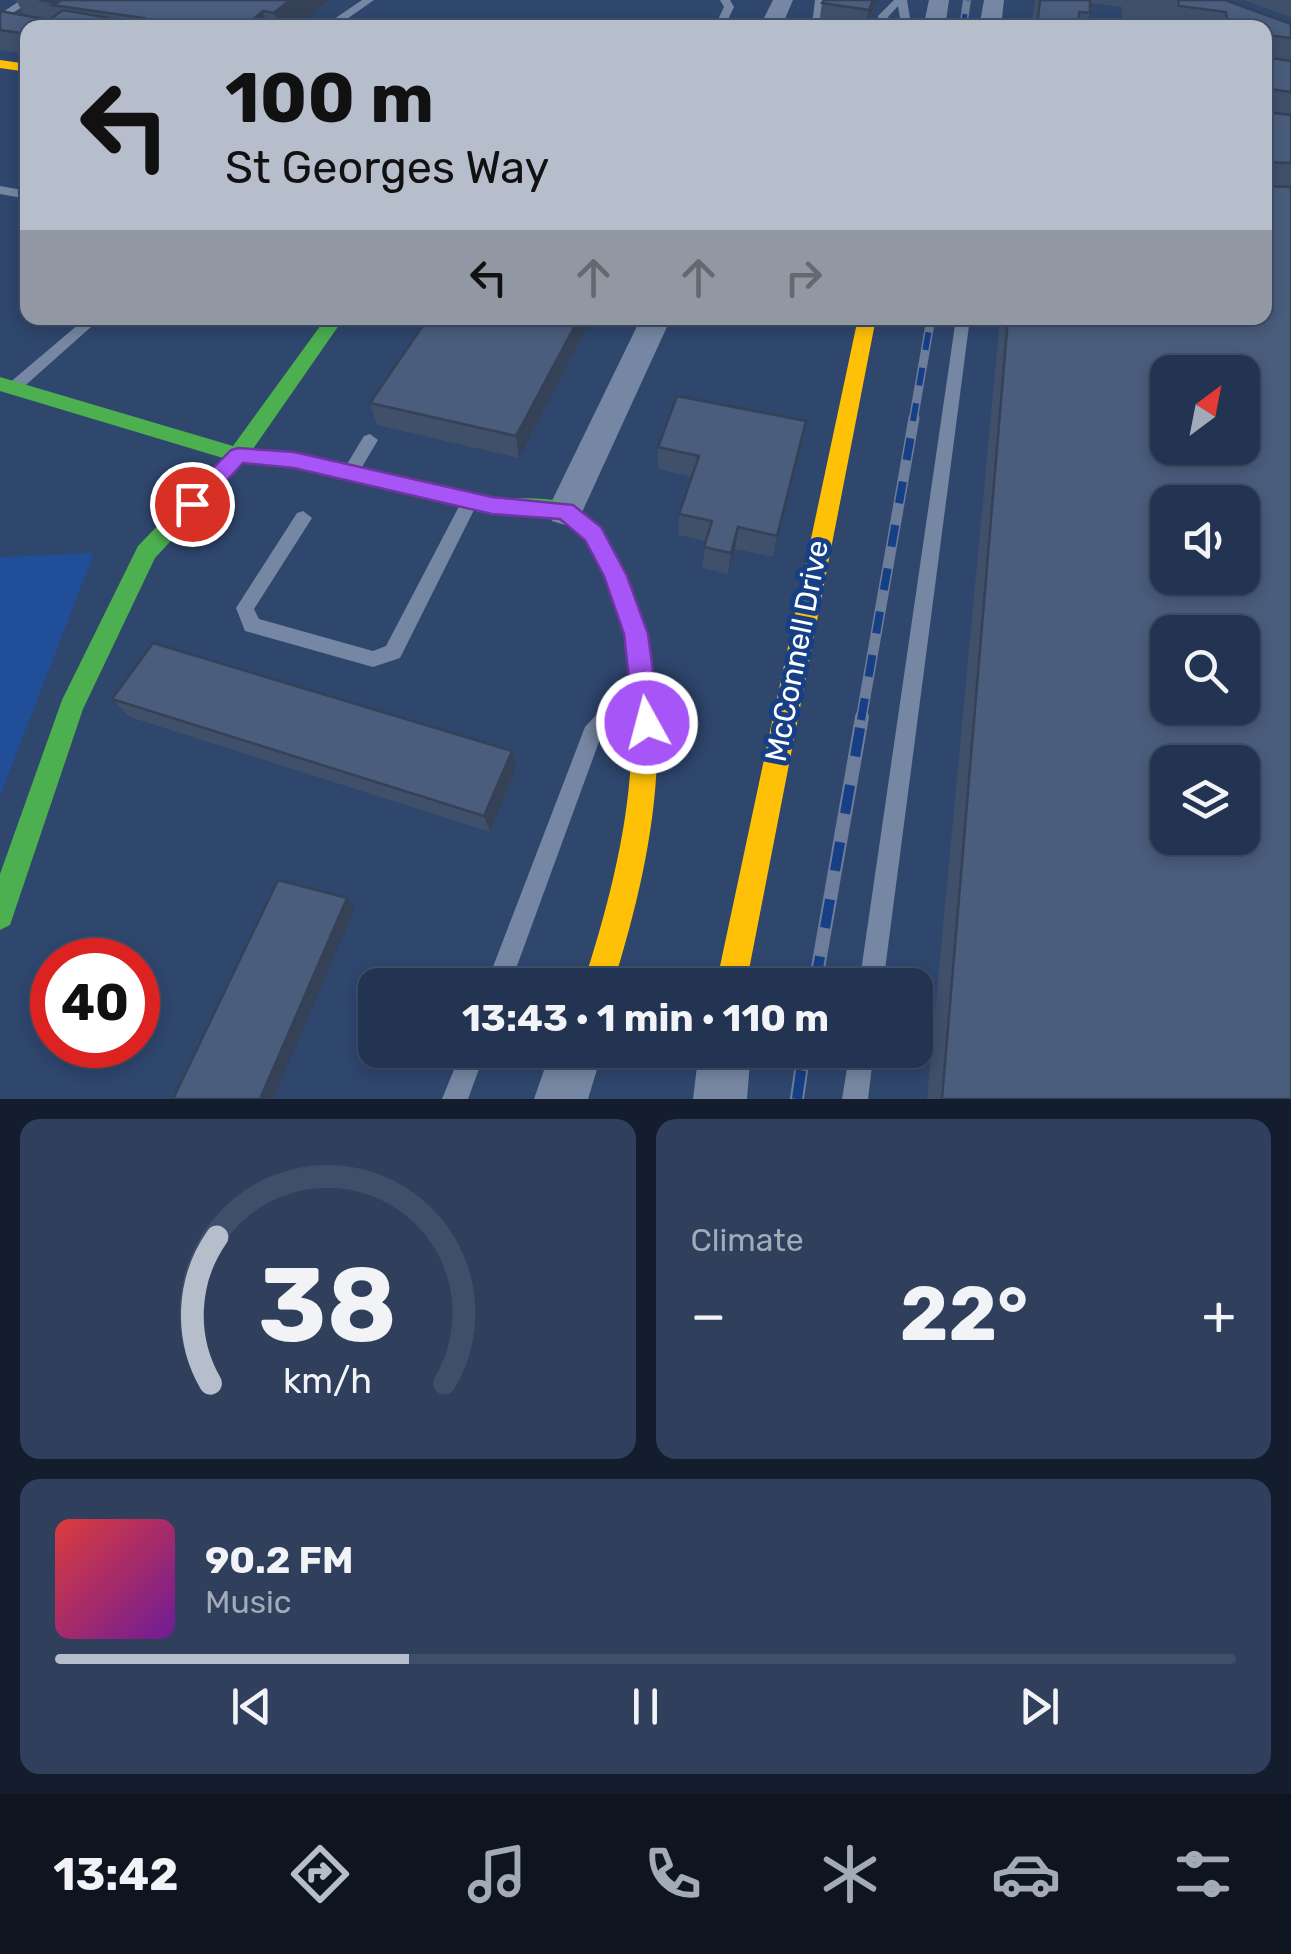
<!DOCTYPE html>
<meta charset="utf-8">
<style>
body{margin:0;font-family:Rubik,sans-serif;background:#2f3f5c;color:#f1f3f6;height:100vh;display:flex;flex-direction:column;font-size:38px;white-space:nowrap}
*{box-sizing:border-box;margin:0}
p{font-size:32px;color:#a3aab8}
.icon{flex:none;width:55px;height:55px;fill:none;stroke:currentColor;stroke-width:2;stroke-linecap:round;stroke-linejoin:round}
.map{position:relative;height:1099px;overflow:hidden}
.drawer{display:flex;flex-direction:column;gap:20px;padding:20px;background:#131d2d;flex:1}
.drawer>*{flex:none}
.banner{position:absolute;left:20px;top:20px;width:1252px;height:305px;border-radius:20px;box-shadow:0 5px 15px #0003,0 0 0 2px #404f69;background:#b6becc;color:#111;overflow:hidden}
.needle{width:65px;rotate:32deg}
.controls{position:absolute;left:1150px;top:355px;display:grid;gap:20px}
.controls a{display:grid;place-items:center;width:110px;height:110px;border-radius:20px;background:#233452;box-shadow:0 5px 15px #0003,0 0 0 2px #404f69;font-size:50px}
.speed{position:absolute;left:30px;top:938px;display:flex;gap:20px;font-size:50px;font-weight:700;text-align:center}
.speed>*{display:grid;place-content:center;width:130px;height:130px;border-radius:50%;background:#233452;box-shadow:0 5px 15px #0003,0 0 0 2px #404f69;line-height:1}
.speed .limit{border:15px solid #d22;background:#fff;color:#111}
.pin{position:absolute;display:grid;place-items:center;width:85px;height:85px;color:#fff;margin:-42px;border:5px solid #fff;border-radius:50%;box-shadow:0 2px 10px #0007}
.me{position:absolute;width:110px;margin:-55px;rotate:353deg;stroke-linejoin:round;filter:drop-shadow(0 0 8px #0008)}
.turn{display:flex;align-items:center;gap:35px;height:210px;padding:0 40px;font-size:45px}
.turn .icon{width:130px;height:130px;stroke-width:2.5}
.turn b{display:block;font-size:70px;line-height:85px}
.lanes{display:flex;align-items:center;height:95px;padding:0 40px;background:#0003;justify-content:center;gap:50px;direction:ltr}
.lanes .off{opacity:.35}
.big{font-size:75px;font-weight:700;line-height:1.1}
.drawer .card{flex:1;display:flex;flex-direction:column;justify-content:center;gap:15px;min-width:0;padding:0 35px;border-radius:20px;background:#2f3f5c}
.drawer .dial{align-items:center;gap:0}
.dial svg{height:260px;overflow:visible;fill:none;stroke:#404f69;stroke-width:7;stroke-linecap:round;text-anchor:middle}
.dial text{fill:#f1f3f6;stroke:none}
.song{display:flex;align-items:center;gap:30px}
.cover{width:120px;height:120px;border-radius:15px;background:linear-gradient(135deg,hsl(0 70% 55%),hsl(280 70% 35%))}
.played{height:10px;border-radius:5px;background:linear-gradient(90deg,#b6becc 30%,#404f69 30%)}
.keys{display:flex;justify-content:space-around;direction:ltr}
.heat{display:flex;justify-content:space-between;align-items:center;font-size:55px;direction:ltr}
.drawer .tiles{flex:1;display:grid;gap:20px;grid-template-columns:1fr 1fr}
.card:last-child{grid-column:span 2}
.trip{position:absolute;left:358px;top:968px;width:575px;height:100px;border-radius:20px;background:#233452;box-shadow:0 5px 15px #0003,0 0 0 2px #404f69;font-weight:700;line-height:100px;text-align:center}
.menu{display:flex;height:160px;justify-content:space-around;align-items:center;background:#0e1521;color:#a3aab8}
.menu .icon{width:70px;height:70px}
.menu .on{color:#b6becc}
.menu b{font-size:45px;color:#f1f3f6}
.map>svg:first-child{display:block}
.green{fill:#214e98}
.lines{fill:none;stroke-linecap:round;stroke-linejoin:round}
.lane{fill:#7687a3;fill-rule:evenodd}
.street{fill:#7687a3;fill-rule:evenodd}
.fast{fill:#4caf50;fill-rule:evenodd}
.slow{fill:#ffc107;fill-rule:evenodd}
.rail-far3-casing{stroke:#6d7d9a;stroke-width:8}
.rail-far2-casing{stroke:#6d7d9a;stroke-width:9}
.rail-far1-casing{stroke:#6d7d9a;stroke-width:11}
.rail-casing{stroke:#6d7d9a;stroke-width:14}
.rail-far3{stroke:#163f86;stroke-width:5;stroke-dasharray:14;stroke-linecap:butt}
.rail-far2{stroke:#163f86;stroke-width:6;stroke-dasharray:18;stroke-linecap:butt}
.rail-far1{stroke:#163f86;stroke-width:8;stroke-dasharray:22;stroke-linecap:butt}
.rail{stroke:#163f86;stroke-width:10;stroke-dasharray:29;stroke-linecap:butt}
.wall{fill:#40506b}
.shaded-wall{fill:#344157}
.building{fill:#4a5d7c;stroke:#344157;stroke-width:2.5;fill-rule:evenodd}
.route{fill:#a855f7;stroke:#6d37a1;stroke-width:2.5}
.labels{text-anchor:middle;stroke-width:10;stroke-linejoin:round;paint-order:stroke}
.street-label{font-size:30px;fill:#fff;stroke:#163f86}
</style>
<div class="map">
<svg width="1291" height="1099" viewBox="0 0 1291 1099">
<rect width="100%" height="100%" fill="#2f466d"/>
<path class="green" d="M 94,553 L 0,796 L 0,557 Z"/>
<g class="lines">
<path class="lane" d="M 21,0 L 33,0 L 0,21 L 0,14 Z
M 362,0 L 374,0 L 334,28 L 321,28 Z
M 720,0 L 730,0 L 734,7 L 724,28 L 714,28 L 724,7 Z
M 815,0 L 825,0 L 823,17 L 815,28 L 804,28 L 813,17 Z
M 894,0 L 907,0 L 910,18 L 905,28 L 895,28 L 900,18 L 898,6 L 888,17 L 890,28 L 880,28 L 878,16 Z
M 0,186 L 28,191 L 28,199 L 0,194 Z
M 86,318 L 101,318 L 18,392 L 8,392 L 5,388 L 8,384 Z
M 956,318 L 970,318 L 883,985 L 859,985 Z
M 370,434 L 378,440 L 356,477 L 344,477 L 342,473 L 344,469 L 364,436 Z
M 471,494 L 479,500 L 400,658 L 373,667 L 245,631 L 236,608 L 297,513 L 303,511 L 312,518 L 254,609 L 259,619 L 373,651 L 386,646 L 465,495 Z
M 628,685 L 635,688 L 638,694 L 600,739 L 510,985 L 486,985 L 585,727 L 621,688 Z
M 462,1050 L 486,1050 L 468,1099 L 442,1099 Z
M 850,1050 L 874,1050 L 868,1099 L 842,1099 Z"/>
<path class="street" d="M 773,0 L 793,0 L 781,28 L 759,28 Z
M 929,0 L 949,0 L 945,28 L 923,28 Z
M 984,0 L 1004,0 L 1001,28 L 979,28 Z
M 641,318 L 671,318 L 578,521 L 565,525 L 552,521 L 547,511 Z
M 551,1050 L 603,1050 L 588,1099 L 534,1099 Z
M 699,1050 L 751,1050 L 747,1099 L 693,1099 Z"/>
<path class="fast" d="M 326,318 L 344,318 L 253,449 C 335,456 413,486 494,497 C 518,500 556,494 576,508 C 609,530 624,566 637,602 C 644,622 657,649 648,669 L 639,672 L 630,669 L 624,634 L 605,576 L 586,540 L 560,519 L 492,513 L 294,468 L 243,463 L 155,558 L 83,709 L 10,925 L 0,930 L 0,874 L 62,700 L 138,546 L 223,458 L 0,391 L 0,377 L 233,446 Z"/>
<path class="slow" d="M 0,60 L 28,64 L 28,72 L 0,68 Z
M 858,318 L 876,318 L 746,985 L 716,985 Z
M 639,650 L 648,653 L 651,661 C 669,772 646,878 613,985 L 583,985 C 617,879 643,773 627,661 L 630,653 Z"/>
<g class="rail-far3-casing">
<path id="rail-far3" d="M 963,28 L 967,0"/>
</g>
<g class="rail-far2-casing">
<path id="rail-far2" d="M 913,421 L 931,318"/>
</g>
<g class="rail-far1-casing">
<path id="rail-far1" d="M 861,720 L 914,418"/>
</g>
<g class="rail-casing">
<path id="rail" d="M 815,985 L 862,717
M 797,1099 L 804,1050"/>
</g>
<use href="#rail-far3" class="rail-far3"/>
<use href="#rail-far2" class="rail-far2"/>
<use href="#rail-far1" class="rail-far1"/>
<use href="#rail" class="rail"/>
</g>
<path class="wall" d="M 16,0 L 329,0 L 297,28 L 28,28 L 28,54 L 0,50 L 0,11 L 24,15 Z
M 878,0 L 866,28 L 843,28 L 819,24 L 822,3 Z
M 1035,0 L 1225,0 L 1291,24 L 1291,1099 L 927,1099 L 1000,318 L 1265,318 L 1265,28 L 1167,28 L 1166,24 L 1122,18 L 1122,7 L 1090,3 L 1090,13 L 1085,28 L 1031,28 Z
M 1243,0 L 1291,0 L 1291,17 Z
M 428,318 L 592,318 L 519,458 L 377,425 L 370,403 Z
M 802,444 L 773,557 L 735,549 L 728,574 L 702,568 L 706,541 L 678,535 L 679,514 L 692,477 L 658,469 L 658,447 Z
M 112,699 L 516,768 L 490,832 L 130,717 Z"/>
<path class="shaded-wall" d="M 290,0 L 329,0 L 297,28 L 279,28 L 274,13 Z
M 873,0 L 878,0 L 865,28 L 869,10 Z
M 263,11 L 268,28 L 243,28 Z
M 579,318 L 592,318 L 519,458 L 516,436 Z
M 806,421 L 802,444 L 773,557 L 777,536 Z
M 738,527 L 735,549 L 728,574 L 731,553 Z
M 512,751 L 516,768 L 490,832 L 484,816 Z
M 347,898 L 355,908 L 273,1099 L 260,1099 Z"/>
<path class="building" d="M 39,0 L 62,0 L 57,3 Z
M 62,0 L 290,0 L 274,13 L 263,11 L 243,28 L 132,28 L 144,18 L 52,5 Z
M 824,0 L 873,0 L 869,10 L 822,3 Z
M 1040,0 L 1090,0 L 1090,13 L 1079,12 L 1079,28 L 1037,28 Z
M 1178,0 L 1225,0 L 1291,24 L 1291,38 L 1265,35 L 1265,28 L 1228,28 L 1226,12 L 1179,6 Z
M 63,10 L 138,23 L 132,28 L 28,28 L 28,34 L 0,30 L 0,11 L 49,20 Z
M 1265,57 L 1291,61 L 1291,92 L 1270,89 L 1265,66 Z
M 1265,112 L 1291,115 L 1291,163 L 1265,162 Z
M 1265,186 L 1291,187 L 1291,1099 L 942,1099 L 1008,318 L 1265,318 ZM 1168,372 L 1242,372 L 1242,448 L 1168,448 ZM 1168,502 L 1242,502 L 1242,578 L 1168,578 ZM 1168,632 L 1242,632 L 1242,708 L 1168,708 ZM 1168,762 L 1242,762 L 1242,838 L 1168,838 Z
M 428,318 L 579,318 L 516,436 L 370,403 Z
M 677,396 L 806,421 L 777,536 L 738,527 L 731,553 L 704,547 L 712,521 L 679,514 L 699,456 L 658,447 Z
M 153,643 L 512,751 L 484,816 L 112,699 Z
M 278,880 L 347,898 L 260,1099 L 173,1099 Z"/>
<path class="route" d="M 238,448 L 294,452 L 492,497 L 573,505 L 601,527 L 627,576 L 648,634 L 660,723 L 656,731 L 647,735 L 638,731 L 634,723 L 624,634 L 604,576 L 585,540 L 560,519 L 492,514 L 294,468 L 243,463 L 200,509 L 184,509 L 181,504 L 184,498 L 231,450 Z"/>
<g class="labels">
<g class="street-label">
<text transform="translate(797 651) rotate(-79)" y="10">McConnell Drive</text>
</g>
</g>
</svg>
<div class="controls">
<a><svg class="needle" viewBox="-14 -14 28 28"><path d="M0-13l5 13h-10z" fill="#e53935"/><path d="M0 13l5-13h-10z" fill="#a3aab8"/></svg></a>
<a><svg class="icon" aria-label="sound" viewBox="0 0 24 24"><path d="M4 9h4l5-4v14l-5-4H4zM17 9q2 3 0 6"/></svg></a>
<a><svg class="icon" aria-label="search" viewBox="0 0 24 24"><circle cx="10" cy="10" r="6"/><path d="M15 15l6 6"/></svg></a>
<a><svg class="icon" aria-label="layers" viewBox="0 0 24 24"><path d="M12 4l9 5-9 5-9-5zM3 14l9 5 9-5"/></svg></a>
</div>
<div class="speed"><div class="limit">40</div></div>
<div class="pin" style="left:192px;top:504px;background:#d93025"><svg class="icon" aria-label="arrive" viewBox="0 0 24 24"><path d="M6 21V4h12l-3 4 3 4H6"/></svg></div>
<svg class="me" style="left:647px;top:723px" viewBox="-20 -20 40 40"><circle r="17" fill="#a855f7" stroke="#fff" stroke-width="3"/><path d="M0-11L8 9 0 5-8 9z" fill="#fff"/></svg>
<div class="trip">13:43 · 1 min · 110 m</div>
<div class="banner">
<div class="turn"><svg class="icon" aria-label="left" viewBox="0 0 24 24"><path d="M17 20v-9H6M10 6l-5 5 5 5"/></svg><div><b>100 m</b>St Georges Way</div></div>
<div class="lanes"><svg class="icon" aria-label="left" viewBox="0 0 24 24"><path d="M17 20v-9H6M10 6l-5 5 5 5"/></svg><svg class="icon off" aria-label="ahead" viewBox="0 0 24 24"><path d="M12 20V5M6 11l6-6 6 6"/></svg><svg class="icon off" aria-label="ahead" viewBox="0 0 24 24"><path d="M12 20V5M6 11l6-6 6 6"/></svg><svg class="icon off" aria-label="right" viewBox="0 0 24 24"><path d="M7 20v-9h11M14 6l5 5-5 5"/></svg></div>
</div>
</div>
<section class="drawer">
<div class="tiles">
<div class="card dial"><svg viewBox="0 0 100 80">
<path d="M14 69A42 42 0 1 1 86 69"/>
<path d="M14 69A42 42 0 0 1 16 24" stroke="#b6becc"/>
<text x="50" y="56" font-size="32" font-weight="700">38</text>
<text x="50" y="72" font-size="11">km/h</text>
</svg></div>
<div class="card"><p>Climate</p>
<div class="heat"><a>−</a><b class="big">22°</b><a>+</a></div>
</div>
<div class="card">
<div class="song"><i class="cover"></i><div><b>90.2 FM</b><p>Music</p></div></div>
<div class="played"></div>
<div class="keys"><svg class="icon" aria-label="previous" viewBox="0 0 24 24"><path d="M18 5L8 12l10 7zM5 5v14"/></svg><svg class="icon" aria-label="pause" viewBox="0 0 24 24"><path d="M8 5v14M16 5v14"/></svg><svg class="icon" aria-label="next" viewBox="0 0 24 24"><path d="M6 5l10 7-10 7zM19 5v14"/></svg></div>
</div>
</div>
</section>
<nav class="menu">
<b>13:42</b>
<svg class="icon on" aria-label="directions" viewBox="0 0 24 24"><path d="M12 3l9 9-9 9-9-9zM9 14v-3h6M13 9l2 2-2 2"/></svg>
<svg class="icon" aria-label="music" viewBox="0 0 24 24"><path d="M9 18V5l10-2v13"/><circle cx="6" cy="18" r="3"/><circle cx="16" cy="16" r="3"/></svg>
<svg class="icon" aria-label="phone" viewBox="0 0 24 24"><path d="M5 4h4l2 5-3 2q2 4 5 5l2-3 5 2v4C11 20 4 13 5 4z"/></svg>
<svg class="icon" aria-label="climate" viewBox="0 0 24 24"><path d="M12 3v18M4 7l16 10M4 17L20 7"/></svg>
<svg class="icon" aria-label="car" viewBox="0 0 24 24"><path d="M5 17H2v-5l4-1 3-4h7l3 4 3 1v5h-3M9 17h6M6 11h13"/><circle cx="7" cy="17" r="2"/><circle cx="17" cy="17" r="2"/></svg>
<svg class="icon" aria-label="filters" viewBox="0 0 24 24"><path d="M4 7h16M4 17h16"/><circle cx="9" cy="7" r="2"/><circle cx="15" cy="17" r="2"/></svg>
</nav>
